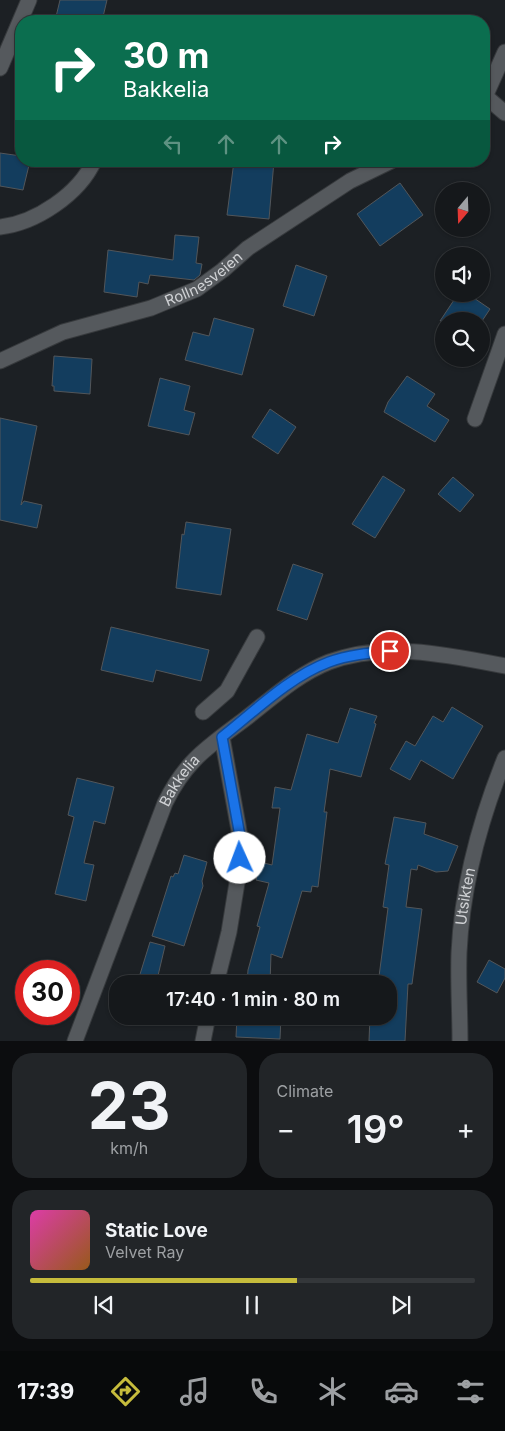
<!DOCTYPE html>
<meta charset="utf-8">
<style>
body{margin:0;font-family:Inter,sans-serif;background:#222528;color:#f1f3f6;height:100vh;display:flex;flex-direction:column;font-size:19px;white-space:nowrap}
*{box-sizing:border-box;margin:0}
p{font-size:16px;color:#9da0a3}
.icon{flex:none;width:28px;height:28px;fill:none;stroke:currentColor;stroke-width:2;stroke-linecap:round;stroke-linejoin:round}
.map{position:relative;height:1041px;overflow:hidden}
.sheet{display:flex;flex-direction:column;gap:12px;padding:12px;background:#0c0d0f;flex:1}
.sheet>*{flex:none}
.hud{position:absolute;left:15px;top:15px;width:475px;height:152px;border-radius:20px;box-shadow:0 1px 4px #0004,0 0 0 1px #34373a;background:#0b6e4f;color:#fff;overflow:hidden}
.needle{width:32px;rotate:199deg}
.buttons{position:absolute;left:435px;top:182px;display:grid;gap:10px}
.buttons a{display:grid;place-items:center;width:55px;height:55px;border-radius:50%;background:#15181b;box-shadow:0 1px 4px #0004,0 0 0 1px #34373a;font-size:25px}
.speed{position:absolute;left:15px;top:960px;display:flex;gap:10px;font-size:25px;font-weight:700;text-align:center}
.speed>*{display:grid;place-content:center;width:65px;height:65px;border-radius:50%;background:#15181b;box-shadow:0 1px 4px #0004,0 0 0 1px #34373a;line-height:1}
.speed .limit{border:8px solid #d22;background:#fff;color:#111}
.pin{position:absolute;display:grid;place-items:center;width:42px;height:42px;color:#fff;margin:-21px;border:2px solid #fff;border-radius:50%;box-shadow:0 1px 5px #0007}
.me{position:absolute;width:55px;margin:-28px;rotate:358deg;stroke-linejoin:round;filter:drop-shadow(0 0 4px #0008)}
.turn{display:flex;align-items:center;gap:18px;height:105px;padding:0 25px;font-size:22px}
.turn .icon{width:65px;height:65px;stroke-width:2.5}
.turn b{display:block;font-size:35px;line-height:42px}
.lanes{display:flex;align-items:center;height:48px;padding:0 25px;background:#0003;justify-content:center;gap:25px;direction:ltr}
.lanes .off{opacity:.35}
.big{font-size:38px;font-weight:600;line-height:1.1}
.sheet .card{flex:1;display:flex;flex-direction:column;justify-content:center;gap:8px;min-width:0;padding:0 18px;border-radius:20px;background:#222528}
.sheet .dial{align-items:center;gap:0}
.dial b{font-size:65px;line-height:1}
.song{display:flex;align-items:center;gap:15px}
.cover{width:60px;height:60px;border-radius:8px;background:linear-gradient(135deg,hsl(320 70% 55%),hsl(30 70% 35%))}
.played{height:5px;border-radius:2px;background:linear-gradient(90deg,#c6bc3c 60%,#34373a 60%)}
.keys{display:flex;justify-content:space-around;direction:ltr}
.heat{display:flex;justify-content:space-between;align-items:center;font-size:28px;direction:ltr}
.sheet .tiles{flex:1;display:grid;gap:12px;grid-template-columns:1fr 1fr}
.card:last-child{grid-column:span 2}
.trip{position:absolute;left:109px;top:975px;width:288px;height:50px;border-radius:20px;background:#15181b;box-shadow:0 1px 4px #0004,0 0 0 1px #34373a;font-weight:600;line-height:50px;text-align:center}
.tabs{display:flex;height:80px;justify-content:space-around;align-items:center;background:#080a0b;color:#9da0a3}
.tabs .icon{width:35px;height:35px}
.tabs .current{color:#c6bc3c}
.tabs b{font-size:22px;color:#f1f3f6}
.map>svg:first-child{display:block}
.building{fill:#133d5e;stroke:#52565a}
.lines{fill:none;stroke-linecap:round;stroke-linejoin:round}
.minor-casing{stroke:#373a3d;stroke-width:17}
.minor{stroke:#55595d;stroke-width:15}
.route-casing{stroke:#114b97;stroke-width:12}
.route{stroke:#1a73e8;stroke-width:9}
.labels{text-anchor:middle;stroke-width:5;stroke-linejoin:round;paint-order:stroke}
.street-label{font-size:15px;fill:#d0d2d5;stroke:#1c2024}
</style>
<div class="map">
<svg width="505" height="1041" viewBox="0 0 505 1041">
<rect width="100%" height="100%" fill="#1c2024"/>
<path class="building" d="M 60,0 L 107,0 L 102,21 L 55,21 Z
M 0,153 L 21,156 L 21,161 L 30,161 L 23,190 L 0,186 Z
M 234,161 L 274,161 L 269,219 L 227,215 Z
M 400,183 L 423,215 L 380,246 L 357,214 Z
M 175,235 L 199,237 L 196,263 L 202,264 L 200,275 L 194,280 L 150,275 L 148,284 L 139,282 L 137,297 L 104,292 L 108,250 L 173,260 Z
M 296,265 L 327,276 L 314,316 L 283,306 Z
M 458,294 L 468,294 L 490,309 L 482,321 L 440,321 Z
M 214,318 L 254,329 L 242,375 L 185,360 L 193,332 L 209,336 Z
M 54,356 L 92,359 L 90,394 L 54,391 L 54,386 L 52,386 Z
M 407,376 L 435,394 L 427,406 L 449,420 L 435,442 L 384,412 L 388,402 Z
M 160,378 L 190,386 L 184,410 L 195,413 L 189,435 L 148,426 Z
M 270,409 L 296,427 L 278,454 L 252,437 Z
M 0,418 L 37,426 L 21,505 L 24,501 L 42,505 L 37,528 L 0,520 Z
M 383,476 L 405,490 L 375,538 L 352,524 Z
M 453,477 L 474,495 L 460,512 L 438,494 Z
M 186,522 L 231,529 L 221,595 L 176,588 L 182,534 L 184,535 Z
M 293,564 L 323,574 L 307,620 L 277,610 Z
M 111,627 L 209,650 L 201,681 L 156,670 L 153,682 L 101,670 Z
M 452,707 L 483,726 L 453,779 L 421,760 L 410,780 L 390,769 L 406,741 L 415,746 L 433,716 L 443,722 Z
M 350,708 L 377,716 L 374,723 L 376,724 L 361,777 L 330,769 L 324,812 L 327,812 L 318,887 L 312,886 L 311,892 L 302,891 L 282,958 L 271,954 L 270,984 L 247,984 L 248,970 L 260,927 L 257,926 L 269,883 L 256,880 L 260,862 L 272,865 L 280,808 L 272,808 L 275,787 L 291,790 L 307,734 L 338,743 Z
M 77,778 L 114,787 L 105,824 L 94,821 L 84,863 L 94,865 L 86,901 L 55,894 L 74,817 L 68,815 Z
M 394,817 L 426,823 L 424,834 L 458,846 L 448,871 L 436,872 L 418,865 L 417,870 L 411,869 L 406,907 L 422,909 L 412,984 L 408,984 L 405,1041 L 369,1041 L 370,1016 L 388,1016 L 388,984 L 378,984 L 388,908 L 383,907 L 389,865 L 385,864 Z
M 184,855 L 207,862 L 202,881 L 203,886 L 184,946 L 152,936 L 171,876 L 173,877 L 175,873 L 178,874 Z
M 150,942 L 165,946 L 156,984 L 137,984 Z
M 489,960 L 505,969 L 505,978 L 497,993 L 477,982 Z
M 237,1016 L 281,1016 L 280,1039 L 236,1037 Z"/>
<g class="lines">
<g class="minor-casing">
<g id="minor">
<path d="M 0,68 L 29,0"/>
<path d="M 485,96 L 505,113"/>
<path d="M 484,99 L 505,52"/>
<path d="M 0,227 C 36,223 79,194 94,161"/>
<path id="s1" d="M 0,361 L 63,332 L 151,308 L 197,289 L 223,270 L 248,248 L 350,181 L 391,161"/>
<path d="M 475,419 L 505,334"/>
<path d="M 203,712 L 227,691 L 257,637"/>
<path d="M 216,984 L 229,932 L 241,858 L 240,836 L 222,737"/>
<path id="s2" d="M 75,1041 L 165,803 C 186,760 208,747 245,719 C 271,699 298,674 329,662 C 385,641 449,655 505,666"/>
<path d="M 203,1041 L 208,1016"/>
<path id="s3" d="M 460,1041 C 460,1012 458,983 459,953 C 462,886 480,820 505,758"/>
</g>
</g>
<use href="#minor" class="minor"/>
</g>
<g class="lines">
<g class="route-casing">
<path id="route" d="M 240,858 L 240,836 L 222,737 C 255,711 289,677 329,662 C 348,655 369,653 390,651"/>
</g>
<use href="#route" class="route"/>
</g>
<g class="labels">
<g class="street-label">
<text dy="5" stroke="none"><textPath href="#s1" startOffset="221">Rollnesveien</textPath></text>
<text dy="5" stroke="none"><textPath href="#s2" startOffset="281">Bakkelia</textPath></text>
<text dy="5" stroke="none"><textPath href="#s3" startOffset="145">Utsikten</textPath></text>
</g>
</g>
</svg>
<div class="buttons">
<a><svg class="needle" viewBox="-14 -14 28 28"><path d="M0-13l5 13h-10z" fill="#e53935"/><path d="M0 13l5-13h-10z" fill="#9da0a3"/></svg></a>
<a><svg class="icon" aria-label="sound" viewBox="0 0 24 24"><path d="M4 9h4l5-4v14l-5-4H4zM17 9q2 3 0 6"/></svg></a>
<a><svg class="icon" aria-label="search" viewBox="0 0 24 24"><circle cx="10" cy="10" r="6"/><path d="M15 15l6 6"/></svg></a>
</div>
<div class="speed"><div class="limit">30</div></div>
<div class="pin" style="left:390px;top:651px;background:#d93025"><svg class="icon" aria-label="arrive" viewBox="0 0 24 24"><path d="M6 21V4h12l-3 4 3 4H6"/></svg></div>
<svg class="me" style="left:240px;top:858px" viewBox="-20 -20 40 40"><circle r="19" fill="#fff"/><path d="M0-13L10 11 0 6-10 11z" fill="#1a73e8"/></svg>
<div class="trip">17:40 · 1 min · 80 m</div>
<div class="hud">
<div class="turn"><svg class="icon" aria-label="right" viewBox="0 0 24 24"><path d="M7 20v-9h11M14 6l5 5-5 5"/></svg><div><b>30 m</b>Bakkelia</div></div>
<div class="lanes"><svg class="icon off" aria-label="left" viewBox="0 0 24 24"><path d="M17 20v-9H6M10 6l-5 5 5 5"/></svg><svg class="icon off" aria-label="ahead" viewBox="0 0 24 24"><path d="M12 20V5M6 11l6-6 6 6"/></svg><svg class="icon off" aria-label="ahead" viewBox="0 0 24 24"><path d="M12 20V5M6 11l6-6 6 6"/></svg><svg class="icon" aria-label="right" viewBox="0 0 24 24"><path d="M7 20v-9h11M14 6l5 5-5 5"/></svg></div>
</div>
</div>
<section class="sheet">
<div class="tiles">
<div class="card dial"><b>23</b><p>km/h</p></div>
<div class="card"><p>Climate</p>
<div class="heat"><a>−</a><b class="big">19°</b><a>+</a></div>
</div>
<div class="card">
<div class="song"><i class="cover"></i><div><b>Static Love</b><p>Velvet Ray</p></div></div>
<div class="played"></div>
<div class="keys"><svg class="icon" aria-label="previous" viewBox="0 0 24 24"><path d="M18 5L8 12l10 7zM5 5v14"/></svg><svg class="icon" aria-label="pause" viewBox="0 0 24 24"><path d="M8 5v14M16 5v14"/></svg><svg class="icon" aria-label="next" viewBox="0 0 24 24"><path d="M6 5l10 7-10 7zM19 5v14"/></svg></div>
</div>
</div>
</section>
<nav class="tabs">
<b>17:39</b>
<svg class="icon current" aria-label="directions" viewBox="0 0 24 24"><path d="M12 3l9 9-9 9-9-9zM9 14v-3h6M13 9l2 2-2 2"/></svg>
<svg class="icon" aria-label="music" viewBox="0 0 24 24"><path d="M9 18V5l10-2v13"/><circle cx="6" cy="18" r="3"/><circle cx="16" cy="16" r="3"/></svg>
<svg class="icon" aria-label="phone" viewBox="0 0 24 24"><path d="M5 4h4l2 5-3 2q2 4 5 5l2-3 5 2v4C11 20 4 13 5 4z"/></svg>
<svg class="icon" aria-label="climate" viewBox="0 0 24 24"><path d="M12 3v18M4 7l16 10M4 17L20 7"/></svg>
<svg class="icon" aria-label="car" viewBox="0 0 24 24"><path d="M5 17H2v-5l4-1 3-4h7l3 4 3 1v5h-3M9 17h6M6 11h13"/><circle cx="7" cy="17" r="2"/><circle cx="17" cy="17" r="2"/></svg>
<svg class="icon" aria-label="filters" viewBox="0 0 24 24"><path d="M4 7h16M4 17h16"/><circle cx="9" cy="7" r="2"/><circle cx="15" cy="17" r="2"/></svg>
</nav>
